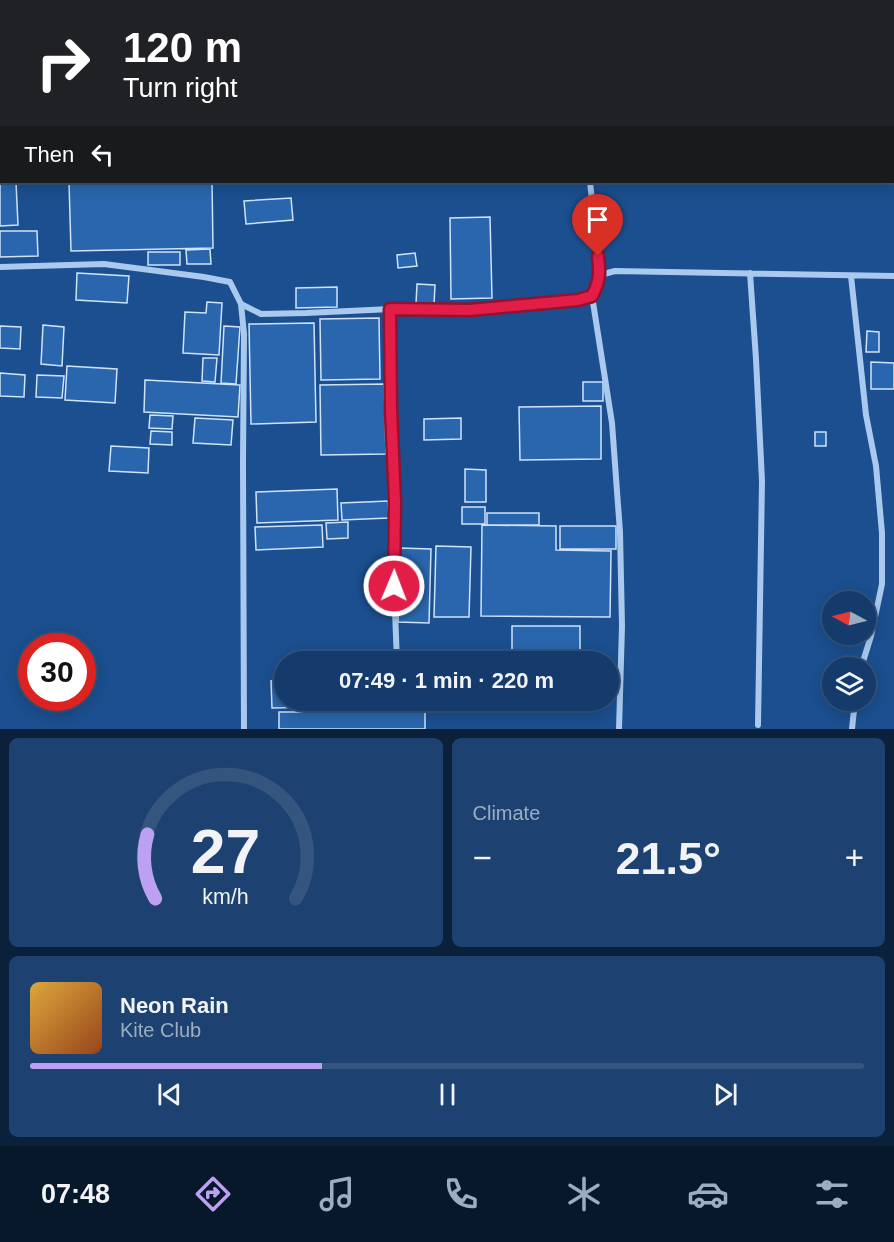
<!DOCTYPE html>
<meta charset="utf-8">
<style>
body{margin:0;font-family:Arial,sans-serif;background:#1d4271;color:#f1f3f6;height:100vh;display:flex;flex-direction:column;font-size:22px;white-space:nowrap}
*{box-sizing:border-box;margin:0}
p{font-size:20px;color:#9dadc1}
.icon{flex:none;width:33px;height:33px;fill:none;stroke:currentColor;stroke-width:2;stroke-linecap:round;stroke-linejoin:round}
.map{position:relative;height:729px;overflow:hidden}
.sheet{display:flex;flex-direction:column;gap:9px;padding:9px;background:#0b203b;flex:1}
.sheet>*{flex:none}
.banner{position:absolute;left:0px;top:0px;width:894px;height:183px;box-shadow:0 3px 15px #0003,0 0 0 2px #33557e;background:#202124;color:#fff;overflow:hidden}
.needle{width:39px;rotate:277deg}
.controls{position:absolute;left:822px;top:591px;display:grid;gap:12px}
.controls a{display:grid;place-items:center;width:54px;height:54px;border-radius:50%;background:#143b6b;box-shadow:0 3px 15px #0003,0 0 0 2px #33557e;font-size:30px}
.speed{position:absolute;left:18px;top:633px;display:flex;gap:12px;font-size:30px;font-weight:700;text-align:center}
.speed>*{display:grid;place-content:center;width:78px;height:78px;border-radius:50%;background:#143b6b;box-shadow:0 3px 15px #0003,0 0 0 2px #33557e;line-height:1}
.speed .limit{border:9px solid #d22;background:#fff;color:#111}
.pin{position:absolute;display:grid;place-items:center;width:51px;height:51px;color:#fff;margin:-62px -26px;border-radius:50% 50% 50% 0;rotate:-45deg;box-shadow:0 0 6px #0007}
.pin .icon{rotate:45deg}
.me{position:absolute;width:66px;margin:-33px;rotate:1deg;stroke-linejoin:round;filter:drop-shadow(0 0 4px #0008)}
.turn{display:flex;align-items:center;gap:21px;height:126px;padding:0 24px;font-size:27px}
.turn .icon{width:78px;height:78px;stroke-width:2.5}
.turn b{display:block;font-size:42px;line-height:51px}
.then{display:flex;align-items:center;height:57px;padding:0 24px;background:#0003;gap:12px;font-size:22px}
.big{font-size:45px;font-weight:700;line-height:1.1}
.sheet .card{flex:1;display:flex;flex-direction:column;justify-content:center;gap:9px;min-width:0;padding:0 21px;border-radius:9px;background:#1d4271}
.sheet .dial{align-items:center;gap:0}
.dial svg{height:156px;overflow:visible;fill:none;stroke:#33557e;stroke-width:7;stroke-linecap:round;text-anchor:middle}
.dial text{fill:#f1f3f6;stroke:none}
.song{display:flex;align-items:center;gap:18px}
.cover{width:72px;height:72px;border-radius:9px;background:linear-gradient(135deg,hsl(40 70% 55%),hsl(20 70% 35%))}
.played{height:6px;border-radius:3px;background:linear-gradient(90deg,#bca0f2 35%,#33557e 35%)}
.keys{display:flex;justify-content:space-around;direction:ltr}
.heat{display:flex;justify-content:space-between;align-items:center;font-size:33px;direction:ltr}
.sheet .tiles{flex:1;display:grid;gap:9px;grid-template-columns:1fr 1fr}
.card:last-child{grid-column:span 2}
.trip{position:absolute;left:274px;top:651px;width:345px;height:60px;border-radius:30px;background:#143b6b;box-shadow:0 3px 15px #0003,0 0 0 2px #33557e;font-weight:700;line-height:60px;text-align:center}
.tab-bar{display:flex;height:96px;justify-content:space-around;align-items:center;background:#08182b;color:#9dadc1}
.tab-bar .icon{width:42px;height:42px}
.tab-bar .current{color:#bca0f2}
.tab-bar b{font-size:27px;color:#f1f3f6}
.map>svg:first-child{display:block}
.building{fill:#2a66ad;stroke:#cfe3fa;stroke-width:1.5}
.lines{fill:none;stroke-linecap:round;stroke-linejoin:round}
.minor{stroke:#a9c9ee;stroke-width:6}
.route-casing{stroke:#92132f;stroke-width:15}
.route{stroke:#e11d48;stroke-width:10}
</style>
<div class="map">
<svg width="894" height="729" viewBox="0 0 894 729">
<rect width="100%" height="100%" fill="#1b4f8f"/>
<path class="building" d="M 135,0 L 204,0 L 204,2 L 135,2 Z
M 0,158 L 2,158 L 2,182 L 16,182 L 18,225 L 0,226 Z
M 69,182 L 212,182 L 213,248 L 71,251 Z
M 291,198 L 293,220 L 246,224 L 244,201 Z
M 490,217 L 492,298 L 451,299 L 450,218 Z
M 0,231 L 37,231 L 38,256 L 0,257 Z
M 210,249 L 211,264 L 187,264 L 186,250 Z
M 148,252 L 180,252 L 180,265 L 148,265 Z
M 415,253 L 417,266 L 398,268 L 397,255 Z
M 77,273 L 129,276 L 127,303 L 76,300 Z
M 417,284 L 435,285 L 434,305 L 416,304 Z
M 337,287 L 337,307 L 296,308 L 296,288 Z
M 207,302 L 222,303 L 219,355 L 183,353 L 185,312 L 206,313 Z
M 379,318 L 380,379 L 321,380 L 320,319 Z
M 314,323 L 316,422 L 251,424 L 249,324 Z
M 43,325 L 64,327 L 62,366 L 41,364 Z
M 0,326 L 21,327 L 20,349 L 0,348 Z
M 224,326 L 240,327 L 236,384 L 221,383 Z
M 867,331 L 879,332 L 879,352 L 866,352 Z
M 203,358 L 217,358 L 215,382 L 202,381 Z
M 871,362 L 894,363 L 894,389 L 871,389 Z
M 67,366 L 117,369 L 115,403 L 65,400 Z
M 0,373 L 25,375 L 24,397 L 0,396 Z
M 37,375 L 64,376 L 62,398 L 36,397 Z
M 145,380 L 240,385 L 238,417 L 144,412 Z
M 583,382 L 603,382 L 603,401 L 583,401 Z
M 384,384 L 386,454 L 321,455 L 320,385 Z
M 601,406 L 601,459 L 520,460 L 519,407 Z
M 150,415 L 173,416 L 172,429 L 149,428 Z
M 195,418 L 233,420 L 231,445 L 193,443 Z
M 461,418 L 461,439 L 424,440 L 424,419 Z
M 151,431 L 172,432 L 172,445 L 150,444 Z
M 815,432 L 826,432 L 826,446 L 815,446 Z
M 111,446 L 149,448 L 148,473 L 109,471 Z
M 465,469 L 486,470 L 486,502 L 465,502 Z
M 337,489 L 338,520 L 257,523 L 256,492 Z
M 388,501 L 389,518 L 342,520 L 341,503 Z
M 462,507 L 485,507 L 485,524 L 462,524 Z
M 487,513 L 539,513 L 539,525 L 487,525 Z
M 348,522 L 348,538 L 327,539 L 326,523 Z
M 322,525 L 323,547 L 256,550 L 255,527 Z
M 482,525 L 556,526 L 556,550 L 611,551 L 610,617 L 481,616 Z
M 560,526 L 616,526 L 616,549 L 560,549 Z
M 436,546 L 471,547 L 469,617 L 434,617 Z
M 400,548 L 431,549 L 429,623 L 398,622 Z
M 512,626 L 580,626 L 580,662 L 512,662 Z
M 285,680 L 285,700 L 323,700 L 323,707 L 272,708 L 271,681 Z
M 279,712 L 425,712 L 425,729 L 279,729 Z"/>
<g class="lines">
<path class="minor" d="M 563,0 L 564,2
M 590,182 L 600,275
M 0,267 L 104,264 L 204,277 L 230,282 L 241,304 L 261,314 L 306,313 L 391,309 L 470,310 L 578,300 L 592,296 L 597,288 L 600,275 L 615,271 L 894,276
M 750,273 L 756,359 L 762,481 L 758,725
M 851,276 L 866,415 L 876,466 L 882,533 L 882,584 L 871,636 L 861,668
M 592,296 L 612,423 L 620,532 L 622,626 L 619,729
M 241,304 L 244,334 L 243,462 L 244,729
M 391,309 L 392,451 L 395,503 L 394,586 L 397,662
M 852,729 L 855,700"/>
</g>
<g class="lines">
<g class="route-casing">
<path id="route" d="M 394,586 L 395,502 L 391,409 L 390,309 L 470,310 L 578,300 L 592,296 C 600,281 600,273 598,256"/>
</g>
<use href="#route" class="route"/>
</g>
</svg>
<div class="controls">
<a><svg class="needle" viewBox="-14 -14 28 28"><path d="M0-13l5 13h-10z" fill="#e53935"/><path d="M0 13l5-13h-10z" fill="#9dadc1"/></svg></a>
<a><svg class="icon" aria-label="layers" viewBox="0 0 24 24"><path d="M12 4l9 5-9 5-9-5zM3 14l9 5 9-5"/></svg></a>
</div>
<div class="speed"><div class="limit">30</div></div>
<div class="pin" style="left:598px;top:256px;background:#d93025"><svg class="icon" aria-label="arrive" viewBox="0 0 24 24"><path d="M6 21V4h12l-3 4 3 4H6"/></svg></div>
<svg class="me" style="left:394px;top:586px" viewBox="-20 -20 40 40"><circle r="17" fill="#e11d48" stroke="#fff" stroke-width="3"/><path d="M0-11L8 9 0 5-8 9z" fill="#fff"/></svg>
<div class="trip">07:49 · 1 min · 220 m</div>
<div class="banner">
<div class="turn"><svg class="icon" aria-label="right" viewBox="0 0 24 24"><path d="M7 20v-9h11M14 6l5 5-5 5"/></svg><div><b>120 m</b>Turn right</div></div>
<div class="then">Then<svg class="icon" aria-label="left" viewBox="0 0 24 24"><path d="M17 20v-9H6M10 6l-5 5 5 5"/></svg></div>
</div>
</div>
<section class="sheet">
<div class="tiles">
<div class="card dial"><svg viewBox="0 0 100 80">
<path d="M14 69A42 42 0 1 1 86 69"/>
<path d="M14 69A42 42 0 0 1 10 36" stroke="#bca0f2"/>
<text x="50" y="56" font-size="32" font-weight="700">27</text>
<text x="50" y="72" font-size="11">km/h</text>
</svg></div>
<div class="card"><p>Climate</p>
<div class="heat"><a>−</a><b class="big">21.5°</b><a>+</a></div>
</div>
<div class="card">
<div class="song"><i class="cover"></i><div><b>Neon Rain</b><p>Kite Club</p></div></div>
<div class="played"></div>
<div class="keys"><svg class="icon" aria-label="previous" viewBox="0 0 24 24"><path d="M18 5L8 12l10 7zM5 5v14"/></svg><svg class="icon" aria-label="pause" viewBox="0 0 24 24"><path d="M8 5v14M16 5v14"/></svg><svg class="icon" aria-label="next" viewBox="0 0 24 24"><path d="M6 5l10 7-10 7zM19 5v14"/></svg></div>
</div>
</div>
</section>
<nav class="tab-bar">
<b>07:48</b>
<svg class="icon current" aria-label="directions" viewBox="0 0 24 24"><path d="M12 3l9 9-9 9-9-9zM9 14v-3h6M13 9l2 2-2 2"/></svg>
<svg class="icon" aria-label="music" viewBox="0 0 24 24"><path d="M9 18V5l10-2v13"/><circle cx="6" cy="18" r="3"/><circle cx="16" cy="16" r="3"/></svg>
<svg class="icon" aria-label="phone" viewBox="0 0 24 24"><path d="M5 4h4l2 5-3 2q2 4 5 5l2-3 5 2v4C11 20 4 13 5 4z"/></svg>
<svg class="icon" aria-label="climate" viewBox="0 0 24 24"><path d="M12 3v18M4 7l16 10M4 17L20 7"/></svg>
<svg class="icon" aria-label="car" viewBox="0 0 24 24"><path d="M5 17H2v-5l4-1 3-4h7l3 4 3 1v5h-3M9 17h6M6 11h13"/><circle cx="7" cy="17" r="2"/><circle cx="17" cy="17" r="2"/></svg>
<svg class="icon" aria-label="filters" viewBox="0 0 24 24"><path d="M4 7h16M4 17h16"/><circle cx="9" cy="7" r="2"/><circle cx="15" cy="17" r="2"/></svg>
</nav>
